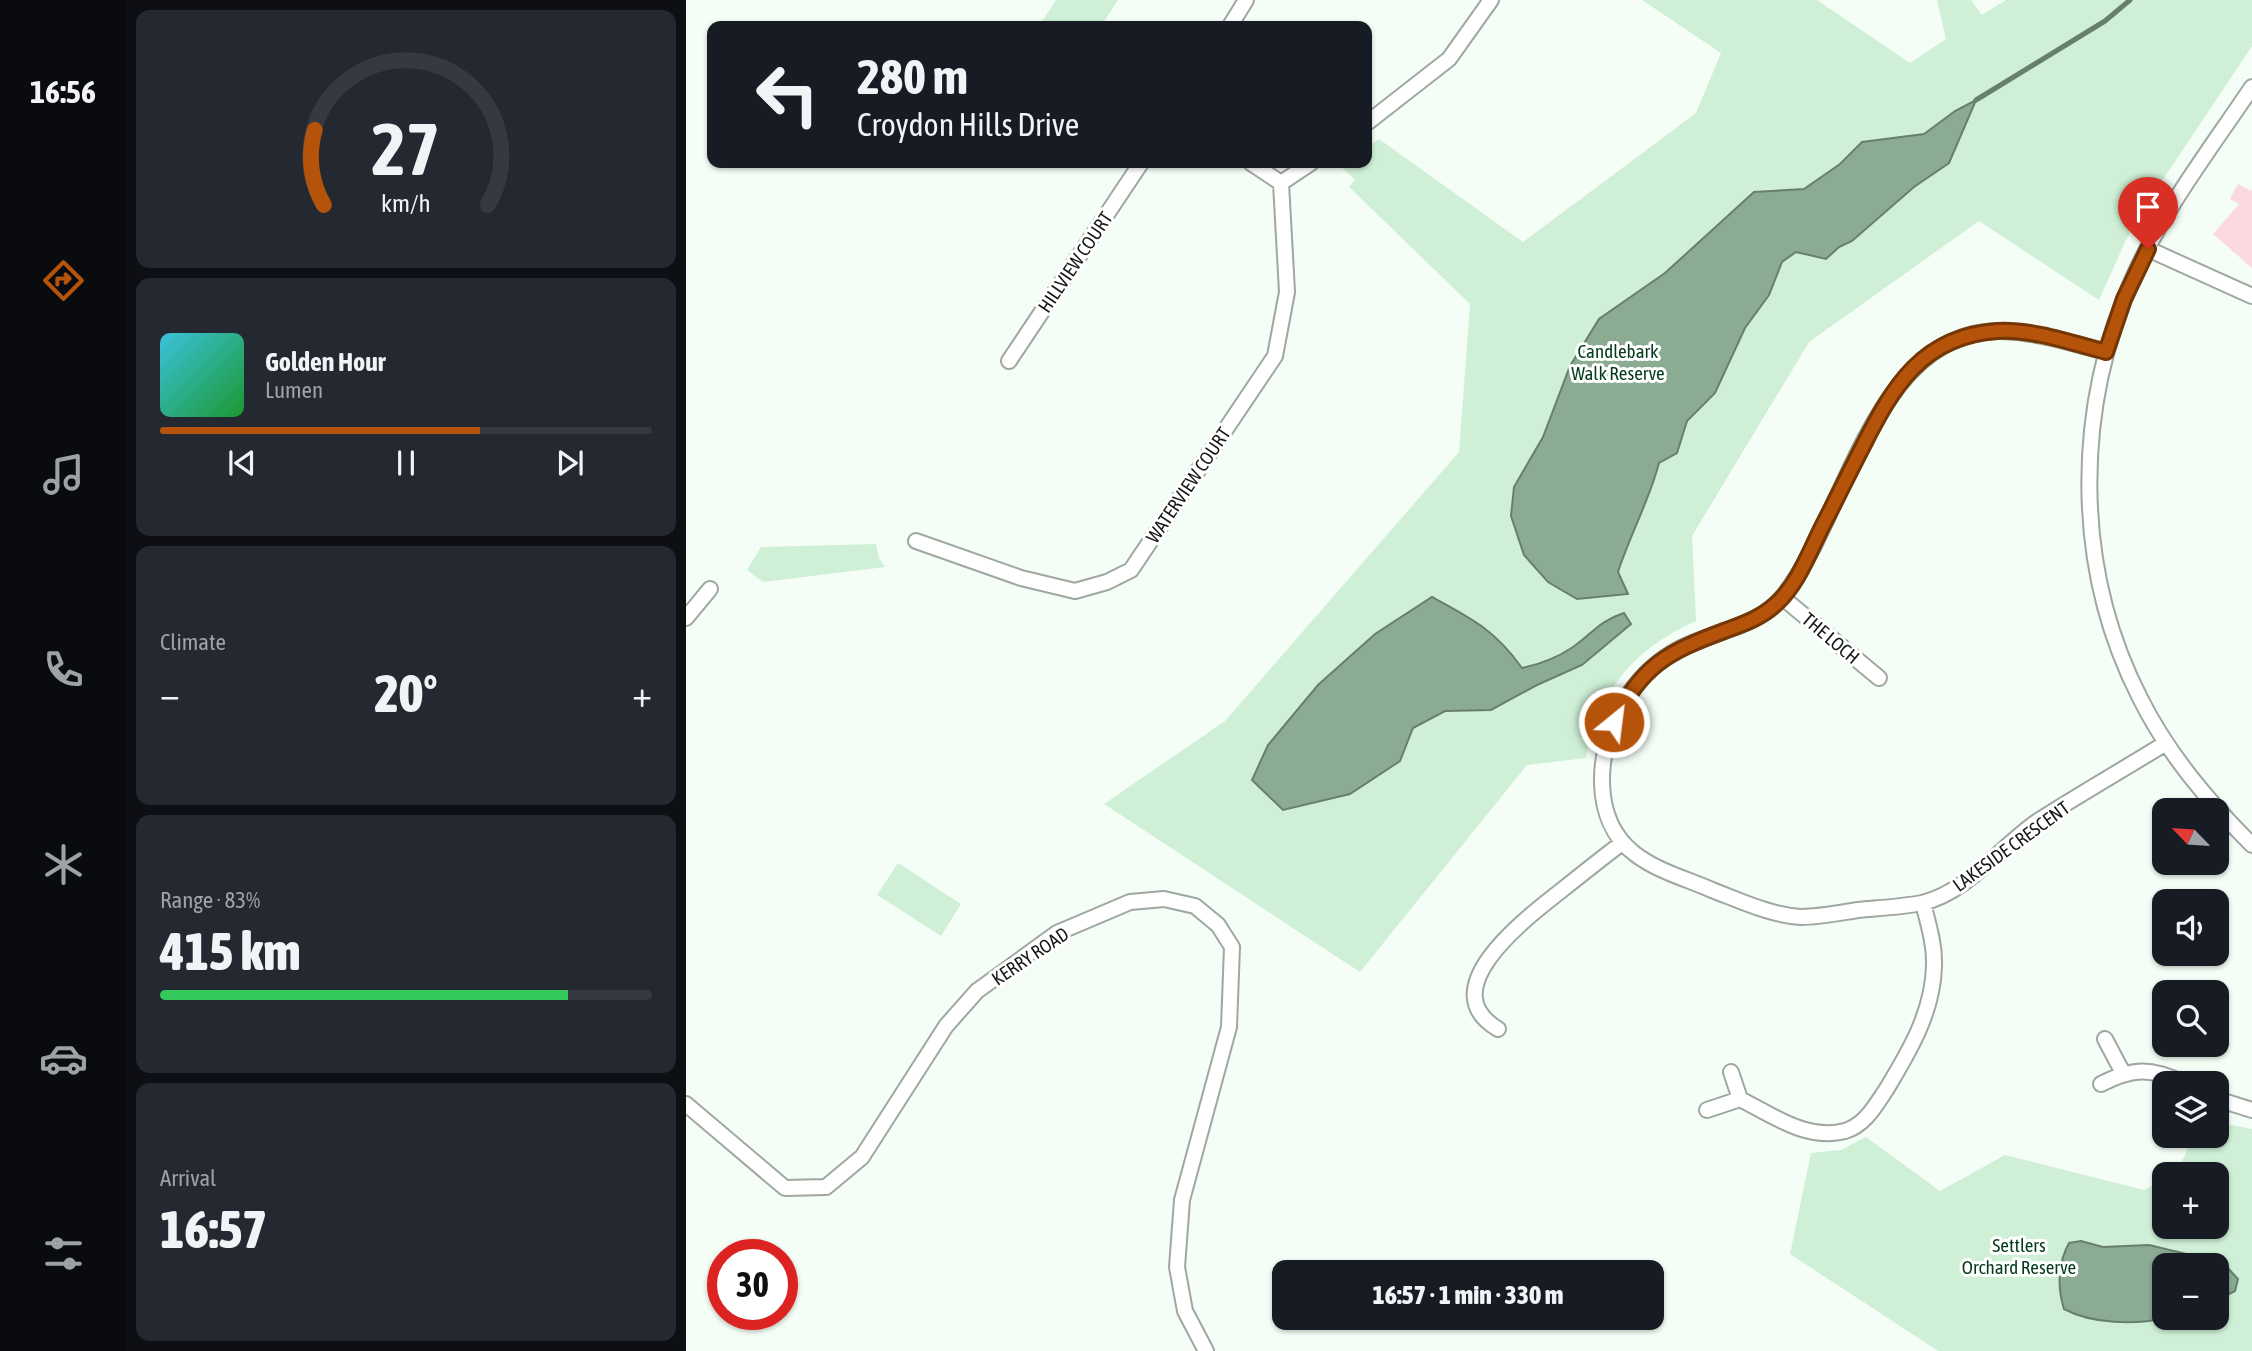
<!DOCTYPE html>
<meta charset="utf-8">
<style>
body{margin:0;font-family:"Asap Condensed",sans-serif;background:#242831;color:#f1f3f6;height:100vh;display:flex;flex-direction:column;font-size:26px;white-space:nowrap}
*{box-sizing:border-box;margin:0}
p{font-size:23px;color:#9ea1a6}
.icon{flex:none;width:38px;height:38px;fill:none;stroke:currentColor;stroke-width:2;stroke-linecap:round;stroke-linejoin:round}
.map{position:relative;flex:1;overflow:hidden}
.drawer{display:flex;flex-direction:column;gap:10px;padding:10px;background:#0d0f14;width:560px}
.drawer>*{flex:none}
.hud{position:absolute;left:21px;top:21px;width:665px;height:147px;border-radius:14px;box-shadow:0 2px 5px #0004;background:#171b24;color:#f1f3f6;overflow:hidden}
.needle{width:46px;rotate:295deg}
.tools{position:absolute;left:1466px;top:798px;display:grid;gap:14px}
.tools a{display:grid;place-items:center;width:77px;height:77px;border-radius:14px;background:#171b24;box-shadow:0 2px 5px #0004;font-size:35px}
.speed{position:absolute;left:21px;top:1239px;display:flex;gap:14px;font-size:35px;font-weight:700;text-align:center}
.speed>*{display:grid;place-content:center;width:91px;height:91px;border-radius:50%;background:#171b24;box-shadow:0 2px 5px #0004;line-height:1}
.speed .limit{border:10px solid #d22;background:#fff;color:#111}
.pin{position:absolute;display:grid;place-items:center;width:60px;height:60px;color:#fff;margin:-72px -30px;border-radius:50% 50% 50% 0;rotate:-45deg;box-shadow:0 0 7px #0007}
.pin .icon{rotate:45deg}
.me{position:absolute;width:77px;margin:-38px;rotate:29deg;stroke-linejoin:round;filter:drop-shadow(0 0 5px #0008)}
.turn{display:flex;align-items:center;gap:24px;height:147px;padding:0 35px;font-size:32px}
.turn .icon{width:91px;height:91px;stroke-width:2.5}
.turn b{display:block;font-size:49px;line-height:60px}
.big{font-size:52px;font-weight:800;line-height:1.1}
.drawer .card{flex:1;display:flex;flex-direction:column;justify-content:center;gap:10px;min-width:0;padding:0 24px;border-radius:14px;background:#242831}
.drawer .dial{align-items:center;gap:0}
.dial svg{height:182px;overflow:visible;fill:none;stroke:#363941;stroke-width:7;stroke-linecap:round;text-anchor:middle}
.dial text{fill:#f1f3f6;stroke:none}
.song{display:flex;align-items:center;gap:21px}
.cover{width:84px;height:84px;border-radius:10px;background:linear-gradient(135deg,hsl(190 70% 55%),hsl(130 70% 35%))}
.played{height:7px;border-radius:4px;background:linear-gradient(90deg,#b45309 65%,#363941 65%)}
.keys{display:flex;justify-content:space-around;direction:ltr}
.heat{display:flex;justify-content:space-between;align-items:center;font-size:38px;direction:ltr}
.charge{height:10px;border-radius:5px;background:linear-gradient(90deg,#34c759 83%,#363941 0)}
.trip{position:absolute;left:586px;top:1260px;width:392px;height:70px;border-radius:14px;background:#171b24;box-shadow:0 2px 5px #0004;font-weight:800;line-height:70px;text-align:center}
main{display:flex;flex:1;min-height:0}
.dock{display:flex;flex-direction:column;width:126px;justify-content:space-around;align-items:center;background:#090b0e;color:#9ea1a6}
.dock .icon{width:49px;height:49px}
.dock .active{color:#b45309}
.dock b{font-size:32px;color:#f1f3f6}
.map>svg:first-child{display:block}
.green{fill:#cff0d6;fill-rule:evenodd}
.water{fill:#8cab93;stroke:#697f6e;stroke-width:2}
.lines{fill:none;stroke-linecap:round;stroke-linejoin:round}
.stream{stroke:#697f6e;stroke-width:5}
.building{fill:#fbd9e0}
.minor-casing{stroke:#9fa7a1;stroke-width:18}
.minor{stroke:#fff;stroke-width:14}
.route-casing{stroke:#753606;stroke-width:18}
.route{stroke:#b45309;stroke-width:12}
.labels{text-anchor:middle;stroke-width:6;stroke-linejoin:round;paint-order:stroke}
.street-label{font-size:19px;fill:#161917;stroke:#fff}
.park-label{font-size:19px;fill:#043b1b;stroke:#fff}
</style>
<main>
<nav class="dock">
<b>16:56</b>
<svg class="icon active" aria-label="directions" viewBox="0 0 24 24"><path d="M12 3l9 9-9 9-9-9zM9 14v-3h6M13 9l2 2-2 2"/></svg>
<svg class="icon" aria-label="music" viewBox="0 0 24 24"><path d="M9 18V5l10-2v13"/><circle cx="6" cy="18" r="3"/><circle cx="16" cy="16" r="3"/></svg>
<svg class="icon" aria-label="phone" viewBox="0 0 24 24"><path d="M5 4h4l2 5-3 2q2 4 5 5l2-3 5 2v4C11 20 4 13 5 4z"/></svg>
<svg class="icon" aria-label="climate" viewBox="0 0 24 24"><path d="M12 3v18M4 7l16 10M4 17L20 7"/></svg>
<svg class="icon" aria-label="car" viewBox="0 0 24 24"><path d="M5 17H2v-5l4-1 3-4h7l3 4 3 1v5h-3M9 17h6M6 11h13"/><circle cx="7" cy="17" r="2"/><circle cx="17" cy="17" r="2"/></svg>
<svg class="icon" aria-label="filters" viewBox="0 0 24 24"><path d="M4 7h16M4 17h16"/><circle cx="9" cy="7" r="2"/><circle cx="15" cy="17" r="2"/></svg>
</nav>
<section class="drawer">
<div class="card dial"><svg viewBox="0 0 100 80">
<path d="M14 69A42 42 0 1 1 86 69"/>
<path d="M14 69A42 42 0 0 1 10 36" stroke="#b45309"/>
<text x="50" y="56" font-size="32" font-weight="700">27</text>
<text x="50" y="72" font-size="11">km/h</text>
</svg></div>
<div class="card">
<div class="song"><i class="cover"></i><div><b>Golden Hour</b><p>Lumen</p></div></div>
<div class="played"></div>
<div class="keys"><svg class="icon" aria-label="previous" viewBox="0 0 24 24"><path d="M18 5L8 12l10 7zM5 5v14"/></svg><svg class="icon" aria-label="pause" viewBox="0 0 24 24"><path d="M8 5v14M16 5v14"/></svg><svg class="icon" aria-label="next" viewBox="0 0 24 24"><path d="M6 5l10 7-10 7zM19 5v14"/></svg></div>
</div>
<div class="card"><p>Climate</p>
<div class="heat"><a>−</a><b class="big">20°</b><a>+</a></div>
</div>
<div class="card"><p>Range · 83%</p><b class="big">415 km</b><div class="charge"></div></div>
<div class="card"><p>Arrival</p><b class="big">16:57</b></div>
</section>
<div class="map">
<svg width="1566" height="1351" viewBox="0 0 1566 1351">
<rect width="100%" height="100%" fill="#f4fdf6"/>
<path class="green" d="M 370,0 L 432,0 L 415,26 L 353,26 Z
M 956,0 L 1131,0 L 1224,63 L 1260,39 L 1251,0 L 1285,0 L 1296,15 L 1320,0 L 1566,0 L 1566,46 L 1462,202 L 1440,240 L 1413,300 L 1293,221 L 1123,342 L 1006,536 L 1010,621 C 947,649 913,690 900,758 L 841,765 L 674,972 L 418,804 L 539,721 L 773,452 L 784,304 L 663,187 L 669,180 L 655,167 L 661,163 L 681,163 L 681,148 L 693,139 L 837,242 L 1010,113 L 1035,53 Z
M 190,544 L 193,558 L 199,567 L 77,582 L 61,570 L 75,547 Z
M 212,863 L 275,904 L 255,936 L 191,895 Z
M 1531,1122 L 1566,1129 L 1566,1351 L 1252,1351 L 1104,1254 L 1125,1153 L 1155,1150 L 1180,1137 L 1254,1191 L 1319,1155 L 1458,1190 L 1479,1179 L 1479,1227 L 1531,1227 L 1531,1174 L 1489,1174 L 1491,1173 L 1507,1136 L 1531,1136 ZM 1479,1265 L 1531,1265 L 1531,1318 L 1479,1318 Z"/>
<path class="water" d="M 1290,100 L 1263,163 L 1228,187 L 1166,241 L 1153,247 L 1140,259 L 1110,252 L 1096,262 L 1083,295 L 1059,328 L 1029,393 L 1001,421 L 991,453 L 973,463 C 963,501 944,535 932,572 L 942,594 L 891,599 L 862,582 L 838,555 L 825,516 L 828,487 L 857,437 L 884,366 L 913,319 L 979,273 L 1068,192 L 1118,189 L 1154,164 L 1176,142 L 1238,134 L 1269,111 Z
M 746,597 C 785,618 809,630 836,668 C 855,664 871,658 887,647 C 907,633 913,621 938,613 L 945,624 L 896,665 L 851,685 L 805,710 L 759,711 L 727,728 L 714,761 L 664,794 L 597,810 L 566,780 L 582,745 L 632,685 L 689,634 Z
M 1395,1241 L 1417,1247 L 1463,1245 L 1513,1257 L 1540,1266 L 1552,1279 L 1549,1291 L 1531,1300 L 1531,1265 L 1479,1265 L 1480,1318 C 1449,1325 1406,1324 1378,1309 C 1371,1287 1372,1263 1383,1243 Z"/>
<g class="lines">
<path class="stream" d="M 1290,100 L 1419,21 L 1444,0"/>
</g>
<path class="building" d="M 1552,184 L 1565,191 L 1566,189 L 1566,268 L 1527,234 L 1553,204 L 1544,199 Z"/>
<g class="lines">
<g class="minor-casing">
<path id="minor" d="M 544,26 L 560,0
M 1566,87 C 1525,148 1478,209 1448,276 C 1388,408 1387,567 1454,698 C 1482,754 1522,801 1566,845
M 681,123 L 763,59 L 805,0
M 565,163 L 595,183 L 625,163
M 1462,249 L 1566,296
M 1420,352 C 1386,343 1351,332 1315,331 C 1189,330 1160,514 1099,594 C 1074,627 1028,631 993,649 C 970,661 950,681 937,703 C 911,748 903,819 949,854 C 971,871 1001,879 1026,890 C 1055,901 1084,915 1115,917 C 1133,917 1153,913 1172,910 C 1193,908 1215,907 1236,903 C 1282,892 1314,847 1352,821 C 1394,794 1438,769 1480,743
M 323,361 L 455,163
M 230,541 L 335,578 L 389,591 L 421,582 L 445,570 L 589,356 L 601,292 L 595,183
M 1097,598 L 1193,678
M 0,618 L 24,589
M 812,1029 C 744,989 843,916 876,890 C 896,874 916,858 936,843
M 1419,1039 L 1437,1073
M 1415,1084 C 1446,1068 1465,1067 1497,1083
M 1054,1099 C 1086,1115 1121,1141 1159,1131 C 1179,1125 1189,1106 1200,1090 C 1223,1052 1247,1012 1248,966 C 1249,945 1242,923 1237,903
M 1531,1099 L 1566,1110
M 0,1104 L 99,1188 L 140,1187 L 176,1157 L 260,1026 L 291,991 L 371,933 L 444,902 L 478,899 L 509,906 L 532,925 L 546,947 L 543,1027 L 496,1200 L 491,1267 L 499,1311 L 520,1351
M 1021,1110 L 1054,1099 L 1045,1072"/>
</g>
<use href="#minor" class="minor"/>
</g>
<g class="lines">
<g class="route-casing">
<path id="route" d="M 928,722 C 955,666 982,652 1038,631 C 1057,624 1075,618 1090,604 C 1112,584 1123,553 1136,527 C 1150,500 1163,473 1177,446 C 1207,387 1236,336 1311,331 C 1347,329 1386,343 1420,352 L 1438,299 L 1462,249"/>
</g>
<use href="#route" class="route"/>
</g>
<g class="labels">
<g class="street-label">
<text transform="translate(389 262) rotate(-56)" y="7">HILLVIEW COURT</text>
<text transform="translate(502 485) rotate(-56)" y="7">WATERVIEW COURT</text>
<text transform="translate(1145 638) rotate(40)" y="7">THE LOCH</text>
<text transform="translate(1325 846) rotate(-36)" y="7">LAKESIDE CRESCENT</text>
<text transform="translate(344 956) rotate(-34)" y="7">KERRY ROAD</text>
</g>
<g class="park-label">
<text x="932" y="358">Candlebark<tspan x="932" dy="22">Walk Reserve</tspan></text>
<text x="1333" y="1252">Settlers<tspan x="1333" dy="22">Orchard Reserve</tspan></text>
</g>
</g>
</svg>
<div class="tools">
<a><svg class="needle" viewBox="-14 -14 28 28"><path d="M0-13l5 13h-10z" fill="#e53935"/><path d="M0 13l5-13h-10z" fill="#9ea1a6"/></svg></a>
<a><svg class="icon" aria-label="sound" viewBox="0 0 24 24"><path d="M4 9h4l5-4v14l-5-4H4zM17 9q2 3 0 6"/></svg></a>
<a><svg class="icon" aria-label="search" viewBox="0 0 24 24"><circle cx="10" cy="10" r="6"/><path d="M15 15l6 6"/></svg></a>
<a><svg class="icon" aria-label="layers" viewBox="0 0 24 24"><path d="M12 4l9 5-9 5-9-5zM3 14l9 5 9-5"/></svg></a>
<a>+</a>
<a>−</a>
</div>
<div class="speed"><div class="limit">30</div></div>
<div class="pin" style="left:1462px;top:249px;background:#d93025"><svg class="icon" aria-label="arrive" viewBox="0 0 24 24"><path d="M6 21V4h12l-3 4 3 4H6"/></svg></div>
<svg class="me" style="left:928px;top:722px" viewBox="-20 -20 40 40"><circle r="17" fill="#b45309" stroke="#fff" stroke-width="3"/><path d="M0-11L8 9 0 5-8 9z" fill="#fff"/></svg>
<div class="trip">16:57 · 1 min · 330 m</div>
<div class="hud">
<div class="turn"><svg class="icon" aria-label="left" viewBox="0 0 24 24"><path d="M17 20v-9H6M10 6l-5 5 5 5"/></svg><div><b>280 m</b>Croydon Hills Drive</div></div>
</div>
</div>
</main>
